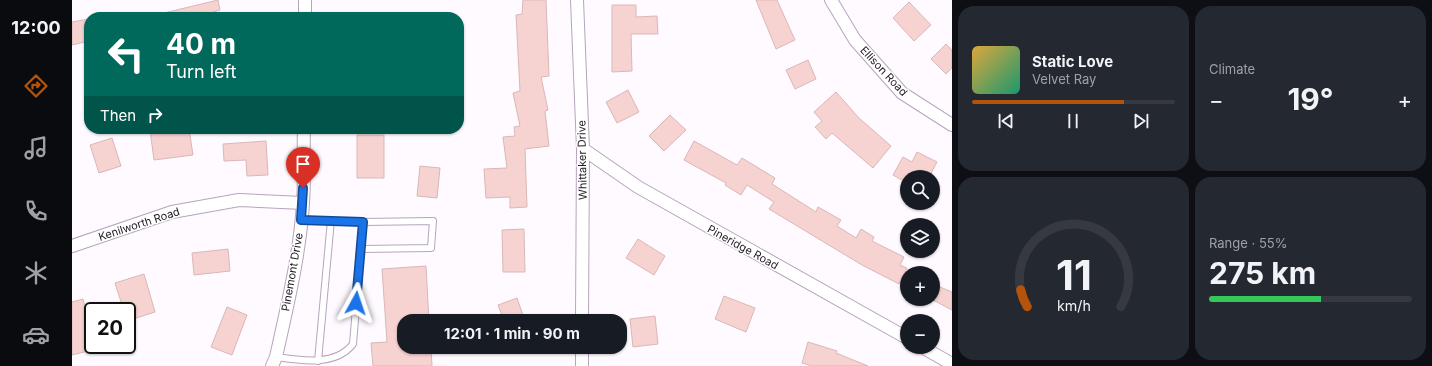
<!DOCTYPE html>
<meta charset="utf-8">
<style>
body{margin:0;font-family:Inter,sans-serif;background:#242831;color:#f1f3f6;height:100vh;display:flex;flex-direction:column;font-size:15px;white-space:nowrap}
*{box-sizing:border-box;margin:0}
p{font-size:13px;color:#9ea1a6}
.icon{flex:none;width:22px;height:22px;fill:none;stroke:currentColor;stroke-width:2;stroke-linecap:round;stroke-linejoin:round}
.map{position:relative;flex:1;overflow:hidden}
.drawer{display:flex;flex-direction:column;gap:6px;padding:6px;background:#0d0f14;width:480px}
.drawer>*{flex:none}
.guide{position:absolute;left:12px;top:12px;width:380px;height:122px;border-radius:16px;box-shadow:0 1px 3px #0004;background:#00695c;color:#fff;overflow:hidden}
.controls{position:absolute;left:828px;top:170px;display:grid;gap:8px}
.controls a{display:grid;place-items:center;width:40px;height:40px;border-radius:50%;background:#171b24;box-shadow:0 1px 3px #0004;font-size:20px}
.speed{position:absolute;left:12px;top:302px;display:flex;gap:8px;font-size:20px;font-weight:700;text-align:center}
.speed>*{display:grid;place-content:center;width:52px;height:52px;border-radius:50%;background:#171b24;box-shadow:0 1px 3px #0004;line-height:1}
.speed .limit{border:2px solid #111;border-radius:6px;background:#fff;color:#111}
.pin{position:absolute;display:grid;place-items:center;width:34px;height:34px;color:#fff;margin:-41px -17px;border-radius:50% 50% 50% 0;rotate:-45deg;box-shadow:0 0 4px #0007}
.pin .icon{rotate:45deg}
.me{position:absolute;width:44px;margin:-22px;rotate:5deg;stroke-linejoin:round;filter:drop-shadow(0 0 3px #0008)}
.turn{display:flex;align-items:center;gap:14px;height:84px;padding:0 16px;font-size:18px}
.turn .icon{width:52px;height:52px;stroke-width:2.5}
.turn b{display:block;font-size:28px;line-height:34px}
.then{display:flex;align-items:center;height:38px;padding:0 16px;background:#0003;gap:8px;font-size:15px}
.big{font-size:30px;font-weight:700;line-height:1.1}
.drawer .tile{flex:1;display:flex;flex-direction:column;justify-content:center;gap:6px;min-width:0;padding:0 14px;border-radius:16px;background:#242831}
.drawer .dial{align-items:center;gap:0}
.dial svg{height:104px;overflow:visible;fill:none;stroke:#363941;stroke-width:7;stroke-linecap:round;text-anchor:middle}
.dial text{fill:#f1f3f6;stroke:none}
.song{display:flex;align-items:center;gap:12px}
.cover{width:48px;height:48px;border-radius:6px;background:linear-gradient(135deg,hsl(40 70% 55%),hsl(160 70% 35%))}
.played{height:4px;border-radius:2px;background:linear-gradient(90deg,#b45309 75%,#363941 75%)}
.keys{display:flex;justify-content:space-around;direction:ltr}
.heat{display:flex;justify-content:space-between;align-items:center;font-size:22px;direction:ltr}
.charge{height:6px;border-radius:3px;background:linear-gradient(90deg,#34c759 55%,#363941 0)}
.drawer .tiles{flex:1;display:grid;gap:6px;grid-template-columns:repeat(2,1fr)}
.trip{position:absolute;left:325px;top:314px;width:230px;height:40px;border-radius:16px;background:#171b24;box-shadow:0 1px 3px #0004;font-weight:700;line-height:40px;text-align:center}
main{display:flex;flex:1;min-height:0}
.tabs{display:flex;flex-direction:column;width:72px;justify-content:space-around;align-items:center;background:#090b0e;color:#9ea1a6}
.tabs .icon{width:28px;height:28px}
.tabs .selected{color:#b45309}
.tabs b{font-size:18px;color:#f1f3f6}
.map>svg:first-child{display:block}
.building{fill:#f6d2d1;stroke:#dbb7b6}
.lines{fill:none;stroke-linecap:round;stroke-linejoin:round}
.lane-casing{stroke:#b7a4bd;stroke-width:8}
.street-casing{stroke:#b7a4bd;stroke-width:14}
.lane{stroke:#fff;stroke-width:6}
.street{stroke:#fff;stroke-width:12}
.route-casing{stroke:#114b97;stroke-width:10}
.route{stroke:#1a73e8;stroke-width:7}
.labels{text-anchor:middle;stroke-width:3;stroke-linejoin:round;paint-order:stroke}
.street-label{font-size:11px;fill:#1f1821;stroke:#fff}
</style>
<main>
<nav class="tabs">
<b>12:00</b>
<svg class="icon selected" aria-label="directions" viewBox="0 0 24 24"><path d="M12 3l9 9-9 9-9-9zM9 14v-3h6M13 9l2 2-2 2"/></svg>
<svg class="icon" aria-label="music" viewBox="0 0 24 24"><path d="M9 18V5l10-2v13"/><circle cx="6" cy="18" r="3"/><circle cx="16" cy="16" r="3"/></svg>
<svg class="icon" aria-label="phone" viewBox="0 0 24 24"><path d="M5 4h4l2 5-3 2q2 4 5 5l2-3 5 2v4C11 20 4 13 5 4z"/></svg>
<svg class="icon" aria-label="climate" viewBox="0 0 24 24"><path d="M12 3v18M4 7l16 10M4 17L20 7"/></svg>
<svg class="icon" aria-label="car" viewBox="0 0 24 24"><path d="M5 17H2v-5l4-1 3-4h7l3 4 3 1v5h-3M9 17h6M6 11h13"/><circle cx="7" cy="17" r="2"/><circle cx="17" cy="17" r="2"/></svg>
</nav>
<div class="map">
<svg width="880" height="366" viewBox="0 0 880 366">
<rect width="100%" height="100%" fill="#fefaff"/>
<path class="building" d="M 146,0 L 148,10 L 141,12 L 143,17 L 93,17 L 92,13 Z
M 451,0 L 474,0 L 477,76 L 469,77 L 476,110 L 473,111 L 477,146 L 453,149 L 455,207 L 438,208 L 438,197 L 414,198 L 412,169 L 435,168 L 431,137 L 443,136 L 442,127 L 448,126 L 441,93 L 448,91 L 444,15 L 450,14 Z
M 684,0 L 705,0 L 723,40 L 704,49 Z
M 837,2 L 859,25 L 842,41 L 821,18 Z
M 540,5 L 564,5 L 564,17 L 585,16 L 586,34 L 559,34 L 560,71 L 540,72 Z
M 17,19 L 17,41 L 0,45 L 0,22 Z
M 874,44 L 880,50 L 880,68 L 874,74 L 859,59 Z
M 736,60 L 744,79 L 723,89 L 714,70 Z
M 556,90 L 567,112 L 545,123 L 534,102 Z
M 764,92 L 787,118 L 819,146 L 801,168 L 760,133 L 754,139 L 743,127 L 750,121 L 742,112 Z
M 598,115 L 614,130 L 592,151 L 577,136 Z
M 85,129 L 117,129 L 121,155 L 82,160 L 78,130 Z
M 285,135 L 312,135 L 312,178 L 285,178 Z
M 40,138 L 49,166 L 27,173 L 18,145 Z
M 194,141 L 196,175 L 175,176 L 174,160 L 152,161 L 151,144 Z
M 622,141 L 665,165 L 670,158 L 703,178 L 700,184 L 744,212 L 746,207 L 769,220 L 765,226 L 784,238 L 789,229 L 802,237 L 800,241 L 832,257 L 828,265 L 835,268 L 827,284 L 790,265 L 697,209 L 702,202 L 675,185 L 669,195 L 653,185 L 654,183 L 612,160 Z
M 845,152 L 865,162 L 857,177 L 835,177 L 835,183 L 821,175 L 831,157 L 840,162 Z
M 348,166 L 368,168 L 365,198 L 345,196 Z
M 452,229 L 453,272 L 431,272 L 430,230 Z
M 566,239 L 593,256 L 582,275 L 554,258 Z
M 156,249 L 158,271 L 122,275 L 120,253 Z
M 354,266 L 357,321 L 332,321 L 332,347 L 359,347 L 360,366 L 301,366 L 299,343 L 315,342 L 310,269 Z
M 72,274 L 83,312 L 58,320 L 56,311 L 52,311 L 43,283 Z
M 861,284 L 880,292 L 880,310 L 861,300 Z
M 652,296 L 683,308 L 674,332 L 643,319 Z
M 445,298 L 453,321 L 432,321 L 426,305 Z
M 11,299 L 21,337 L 21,345 L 23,345 L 24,349 L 0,355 L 0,302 Z
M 155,307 L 175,315 L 160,355 L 139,347 Z
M 583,316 L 586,344 L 561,347 L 558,319 Z
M 736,342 L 765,351 L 764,353 L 796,366 L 740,366 L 730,363 Z"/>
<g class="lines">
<g class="lane-casing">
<path id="lane" d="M 289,249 L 359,248 L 361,221 L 291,222
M 204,357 C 231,361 264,366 281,344 L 291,222 L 229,220
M 246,361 L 259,220"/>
</g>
<g class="street-casing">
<path id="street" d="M 505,0 L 511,149 L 510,321
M 759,0 L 783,40 L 830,93 L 880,125
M 233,17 L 233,0
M 511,149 L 566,187 L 835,338
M 0,246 L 100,212 L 167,200 L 231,203
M 850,347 L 880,364
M 200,366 L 204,357 C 215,307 228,254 231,203 C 233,178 231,153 232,129
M 510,366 L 510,347"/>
</g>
<use href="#lane" class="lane"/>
<use href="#street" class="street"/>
</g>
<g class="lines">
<g class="route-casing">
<path id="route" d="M 231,188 L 229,220 L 291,222 L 284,303"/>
</g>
<use href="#route" class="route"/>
</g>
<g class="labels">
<g class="street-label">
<text transform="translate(812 71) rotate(47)" y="4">Ellison Road</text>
<text transform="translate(510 160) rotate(-91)" y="4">Whittaker Drive</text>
<text transform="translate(67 224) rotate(-18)" y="4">Kenilworth Road</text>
<text transform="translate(671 247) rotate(29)" y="4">Pineridge Road</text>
<text transform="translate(220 272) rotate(-80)" y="4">Pinemont Drive</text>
</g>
</g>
</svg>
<div class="controls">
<a><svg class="icon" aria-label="search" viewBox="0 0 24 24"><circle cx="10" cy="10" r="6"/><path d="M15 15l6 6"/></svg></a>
<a><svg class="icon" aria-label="layers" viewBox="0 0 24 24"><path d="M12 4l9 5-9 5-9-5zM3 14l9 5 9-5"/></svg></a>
<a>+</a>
<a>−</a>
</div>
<div class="speed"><div class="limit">20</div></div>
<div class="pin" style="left:231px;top:188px;background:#d93025"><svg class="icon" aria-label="arrive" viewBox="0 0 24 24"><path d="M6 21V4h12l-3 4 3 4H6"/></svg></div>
<svg class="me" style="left:284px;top:303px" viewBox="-20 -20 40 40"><path d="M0-17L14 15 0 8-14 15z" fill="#1a73e8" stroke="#fff" stroke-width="4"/></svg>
<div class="trip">12:01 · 1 min · 90 m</div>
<div class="guide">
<div class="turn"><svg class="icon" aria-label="left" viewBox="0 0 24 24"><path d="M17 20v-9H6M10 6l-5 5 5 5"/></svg><div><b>40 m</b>Turn left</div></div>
<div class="then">Then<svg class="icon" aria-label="right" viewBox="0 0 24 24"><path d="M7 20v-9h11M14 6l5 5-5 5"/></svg></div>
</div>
</div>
<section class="drawer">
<div class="tiles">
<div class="tile">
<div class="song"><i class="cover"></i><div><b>Static Love</b><p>Velvet Ray</p></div></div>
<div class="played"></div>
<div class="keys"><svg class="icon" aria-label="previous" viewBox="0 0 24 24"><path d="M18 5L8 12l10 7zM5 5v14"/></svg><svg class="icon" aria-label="pause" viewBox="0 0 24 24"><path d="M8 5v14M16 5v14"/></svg><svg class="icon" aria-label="next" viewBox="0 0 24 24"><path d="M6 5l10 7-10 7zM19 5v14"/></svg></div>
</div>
<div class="tile"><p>Climate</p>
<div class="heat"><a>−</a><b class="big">19°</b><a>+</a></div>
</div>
<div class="tile dial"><svg viewBox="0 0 100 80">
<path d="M14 69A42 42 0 1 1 86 69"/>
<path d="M14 69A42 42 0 0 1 9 56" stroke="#b45309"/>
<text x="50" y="56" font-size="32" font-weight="700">11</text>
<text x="50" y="72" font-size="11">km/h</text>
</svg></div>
<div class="tile"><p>Range · 55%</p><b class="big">275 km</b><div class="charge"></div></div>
</div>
</section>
</main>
